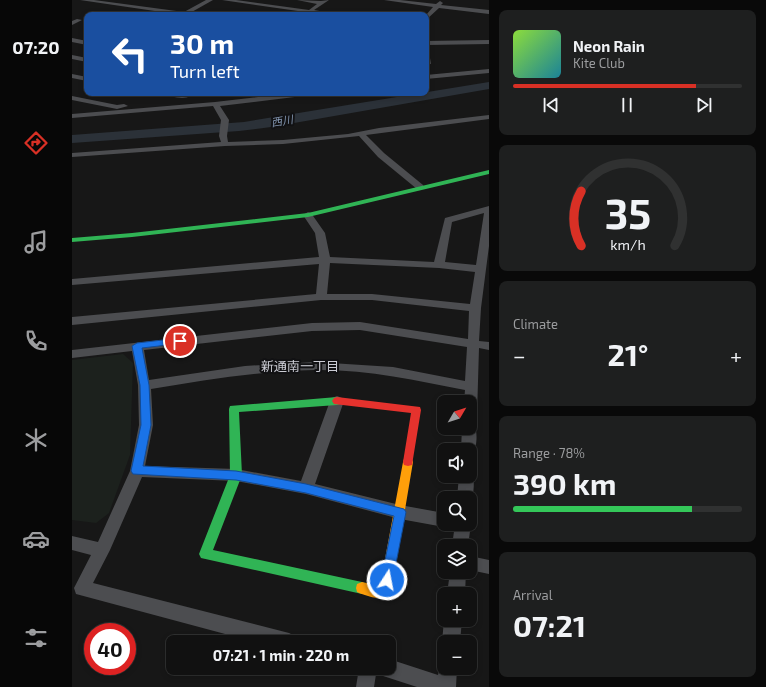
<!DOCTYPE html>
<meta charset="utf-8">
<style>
body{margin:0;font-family:"Exo 2","Noto Sans JP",sans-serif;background:#1e1f1f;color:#f1f3f6;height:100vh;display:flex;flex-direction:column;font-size:15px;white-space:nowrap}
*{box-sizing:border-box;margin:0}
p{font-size:13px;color:#9c9d9f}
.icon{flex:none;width:22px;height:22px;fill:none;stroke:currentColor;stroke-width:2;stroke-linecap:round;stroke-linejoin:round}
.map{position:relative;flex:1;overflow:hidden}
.sheet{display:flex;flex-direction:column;gap:10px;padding:10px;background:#090909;width:277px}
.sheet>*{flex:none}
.guide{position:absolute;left:12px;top:12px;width:345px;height:84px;border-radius:8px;box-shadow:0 2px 6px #0003,0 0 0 1px #303131;background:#1a4fa0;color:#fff;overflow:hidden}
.needle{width:26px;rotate:51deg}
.tools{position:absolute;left:365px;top:395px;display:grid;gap:8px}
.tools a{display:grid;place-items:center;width:40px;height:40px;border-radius:8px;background:#111;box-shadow:0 2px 6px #0003,0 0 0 1px #303131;font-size:20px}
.speed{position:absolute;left:12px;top:623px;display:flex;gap:8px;font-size:20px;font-weight:700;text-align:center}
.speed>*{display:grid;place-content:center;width:52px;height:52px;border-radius:50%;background:#111;box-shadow:0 2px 6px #0003,0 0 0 1px #303131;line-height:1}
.speed .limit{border:6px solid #d22;background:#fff;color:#111}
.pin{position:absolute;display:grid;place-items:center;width:34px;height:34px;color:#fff;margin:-17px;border:2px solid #fff;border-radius:50%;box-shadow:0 1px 4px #0007}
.me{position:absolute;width:44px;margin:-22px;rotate:11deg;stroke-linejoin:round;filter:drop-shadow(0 0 3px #0008)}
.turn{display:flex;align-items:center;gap:14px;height:84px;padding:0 20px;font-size:18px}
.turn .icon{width:52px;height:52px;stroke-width:2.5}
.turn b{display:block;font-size:28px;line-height:34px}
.big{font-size:30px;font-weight:700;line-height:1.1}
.sheet .card{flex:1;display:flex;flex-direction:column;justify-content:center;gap:6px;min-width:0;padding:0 14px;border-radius:8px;background:#1e1f1f}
.sheet .dial{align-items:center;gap:0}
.dial svg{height:104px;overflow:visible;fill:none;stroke:#303131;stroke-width:7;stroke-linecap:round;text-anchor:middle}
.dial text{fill:#f1f3f6;stroke:none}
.song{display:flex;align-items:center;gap:12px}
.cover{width:48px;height:48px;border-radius:6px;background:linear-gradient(135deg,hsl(90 70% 55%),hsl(190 70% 35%))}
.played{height:4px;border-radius:2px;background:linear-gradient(90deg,#d93025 80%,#303131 80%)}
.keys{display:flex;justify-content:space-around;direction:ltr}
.heat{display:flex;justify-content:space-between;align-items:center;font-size:22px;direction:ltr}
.charge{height:6px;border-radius:3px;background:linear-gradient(90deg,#34c759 78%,#303131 0)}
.trip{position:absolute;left:94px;top:635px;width:230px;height:40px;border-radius:8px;background:#111;box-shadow:0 2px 6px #0003,0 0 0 1px #303131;font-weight:700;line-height:40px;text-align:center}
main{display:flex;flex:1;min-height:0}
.tabs{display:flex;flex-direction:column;width:72px;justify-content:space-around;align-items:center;background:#070707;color:#9c9d9f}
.tabs .icon{width:28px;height:28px}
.tabs .on{color:#d93025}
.tabs b{font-size:18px;color:#f1f3f6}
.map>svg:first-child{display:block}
.green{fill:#1c211d}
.water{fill:#2b3138}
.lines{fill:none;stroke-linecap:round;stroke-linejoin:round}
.street{fill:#4c4d50;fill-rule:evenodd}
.fast{fill:#30b455;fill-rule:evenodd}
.slow{fill:#ff9f0a;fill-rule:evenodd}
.jam{fill:#e5322d;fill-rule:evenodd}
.route{fill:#1a73e8;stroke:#114b97}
.labels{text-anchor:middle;stroke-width:4;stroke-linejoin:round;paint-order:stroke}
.far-water-label{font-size:11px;font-style:italic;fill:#8396b0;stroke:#111113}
.neighbourhood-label{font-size:13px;fill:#cacbd3;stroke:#111113}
</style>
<main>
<nav class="tabs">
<b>07:20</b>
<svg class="icon on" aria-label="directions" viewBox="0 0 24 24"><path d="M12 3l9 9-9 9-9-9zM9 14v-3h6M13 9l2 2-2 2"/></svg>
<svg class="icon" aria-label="music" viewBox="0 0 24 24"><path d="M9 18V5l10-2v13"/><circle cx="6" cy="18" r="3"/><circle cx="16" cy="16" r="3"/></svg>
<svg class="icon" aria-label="phone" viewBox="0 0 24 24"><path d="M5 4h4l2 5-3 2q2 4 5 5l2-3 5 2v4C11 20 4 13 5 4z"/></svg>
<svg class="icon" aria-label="climate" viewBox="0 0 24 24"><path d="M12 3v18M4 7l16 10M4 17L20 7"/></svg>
<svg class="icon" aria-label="car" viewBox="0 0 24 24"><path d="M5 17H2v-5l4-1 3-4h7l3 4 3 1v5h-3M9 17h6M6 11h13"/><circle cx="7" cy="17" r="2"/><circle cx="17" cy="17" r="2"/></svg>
<svg class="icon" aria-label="filters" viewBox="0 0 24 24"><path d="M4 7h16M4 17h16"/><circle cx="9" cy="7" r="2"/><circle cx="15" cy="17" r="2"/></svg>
</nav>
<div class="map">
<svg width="417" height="687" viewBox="0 0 417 687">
<rect width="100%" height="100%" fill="#171717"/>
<path class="green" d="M 51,354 L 61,363 L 58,455 L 37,513 L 24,523 L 0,520 L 0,360 Z"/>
<path class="water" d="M 417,82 L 417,89 L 199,127 L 167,131 L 0,143 L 0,135 L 172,122 Z"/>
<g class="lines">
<path class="street" d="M 8,0 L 22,0 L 112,12 L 134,0 L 141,0 L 118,13 L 125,15 L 110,15 Z
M 150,0 L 164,0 L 237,10 L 245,4 L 225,0 L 249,1 L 257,0 L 242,10 L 269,15 L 239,13 L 235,15 L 233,12 Z
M 312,0 L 328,0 L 364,4 L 368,1 L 371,3 L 369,5 L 417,10 L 417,14 L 367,8 L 354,20 L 354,15 L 361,7 Z
M 5,19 L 10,20 L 0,25 L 0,21 Z
M 0,38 L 15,41 L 15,45 L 0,42 Z
M 417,40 L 417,44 L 354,45 L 354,41 Z
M 354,50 L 357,52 L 359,64 L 354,63 Z
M 0,55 L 15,58 L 15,62 L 0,59 Z
M 417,69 L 417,73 L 354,79 L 354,75 Z
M 0,74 L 15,77 L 15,81 L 0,78 Z
M 92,93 L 109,93 L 118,96 C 113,100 97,97 92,93 Z
M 221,93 L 242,93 L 239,95 L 148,106 L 157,120 L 155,136 L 156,142 L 211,140 L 276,134 L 307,128 L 417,115 L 417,119 L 294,135 L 312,153 L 351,185 L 352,187 L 351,189 L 345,189 L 306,157 L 287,136 L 211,144 L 153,146 L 0,157 L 0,153 L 149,142 L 147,136 L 149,120 L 141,106 L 0,118 L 0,114 L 143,102 Z
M 0,96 L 45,105 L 52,104 L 56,106 L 45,109 L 0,100 Z
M 417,206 L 417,246 L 409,308 L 407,341 L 417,342 L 417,350 L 407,348 L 405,415 L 403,418 L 398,420 L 398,402 L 392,402 L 393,390 C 343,380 293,369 242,370 C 187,371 133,380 79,389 L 81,425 L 73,466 L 164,469 L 229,481 L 258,401 L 260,398 L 265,396 L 270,398 L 272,401 L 243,484 L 328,505 L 372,513 L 372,524 L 378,525 L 372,527 L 328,519 L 234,494 L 164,481 L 70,477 L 38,550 L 21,583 L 217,633 L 223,636 L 226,642 L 183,642 L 4,594 L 2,588 L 19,555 L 0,550 L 0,536 L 26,542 L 58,471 L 67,425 L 66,385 L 60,351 L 0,358 L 0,350 L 240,323 L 288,322 L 396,339 L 397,311 L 300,300 L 249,300 L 0,325 L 0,317 L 244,294 L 247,264 L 0,285 L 0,279 L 247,257 L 243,233 L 231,215 L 236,212 L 239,213 L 253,233 L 258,257 L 362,262 L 373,218 ZM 412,213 L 404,265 L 373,262 L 380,222 ZM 258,263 L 367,268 L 403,272 L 398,304 L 300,294 L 255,294 ZM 288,330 L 395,347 L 393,381 L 321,367 L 243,362 L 173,366 L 77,380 L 72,350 L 240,331 Z
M 398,423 L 402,424 C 406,431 405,447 401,454 L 398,455 L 398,450 L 389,450 L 390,428 L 398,428 Z
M 398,471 C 404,477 402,495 398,503 L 398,498 L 385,498 L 387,476 L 398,476 Z
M 398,522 L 399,524 L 396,546 L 380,546 L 383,524 L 398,524 Z
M 398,556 L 417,560 L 417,574 L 398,570 Z
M 378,572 L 394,572 L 393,594 L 375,594 Z
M 372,620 L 390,620 L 388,642 L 372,642 L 372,647 L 370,642 Z
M 317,659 L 366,675 L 369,661 L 372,660 L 372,668 L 385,668 L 384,687 L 345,687 L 308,675 L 306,668 L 317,668 Z
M 287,668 L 305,668 L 302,687 L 284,687 Z"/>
<path class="fast" d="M 417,170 L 417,174 L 236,217 L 60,237 L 0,242 L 0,238 L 60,233 L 236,213 Z
M 265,397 L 268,398 L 270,401 L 268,404 L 265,405 L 167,412 L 170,475 L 141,550 L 290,582 L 295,584 L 296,588 L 295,592 L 290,594 L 129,558 L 127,554 L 158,475 L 157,409 L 158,406 Z"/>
<path class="slow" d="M 336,458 L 340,459 L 341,462 L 319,593 L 318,597 C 309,601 294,596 285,592 L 284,588 L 285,584 L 290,582 L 308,586 L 331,462 L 332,459 Z"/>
<path class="jam" d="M 265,397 L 348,407 L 349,410 L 340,465 L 336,466 L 332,465 L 331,462 L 339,413 L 262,404 L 260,401 L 262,398 Z"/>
</g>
<path class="route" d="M 108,338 L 113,341 L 112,343 L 70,348 L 77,385 L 79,425 L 71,466 L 164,471 L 234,484 L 332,509 L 334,512 L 320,584 L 315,586 L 311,584 L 309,580 L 322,516 L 234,493 L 164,480 L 61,474 L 59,471 L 69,425 L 68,385 L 60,346 L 65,343 Z"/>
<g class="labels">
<g class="far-water-label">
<text transform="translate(210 121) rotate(-10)" y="4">西川</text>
</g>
<g class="neighbourhood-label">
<text x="228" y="371">新通南一丁目</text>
</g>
</g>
</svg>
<div class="tools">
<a><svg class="needle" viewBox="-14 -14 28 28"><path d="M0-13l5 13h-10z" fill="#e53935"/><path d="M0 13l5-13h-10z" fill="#9c9d9f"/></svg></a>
<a><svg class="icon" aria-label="sound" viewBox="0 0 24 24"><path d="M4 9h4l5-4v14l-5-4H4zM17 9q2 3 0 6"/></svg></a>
<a><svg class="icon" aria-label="search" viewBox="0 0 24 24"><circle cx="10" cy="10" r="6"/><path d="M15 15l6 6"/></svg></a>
<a><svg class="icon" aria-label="layers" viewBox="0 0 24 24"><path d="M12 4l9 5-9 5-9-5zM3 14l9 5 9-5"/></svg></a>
<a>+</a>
<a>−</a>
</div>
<div class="speed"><div class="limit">40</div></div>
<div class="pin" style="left:108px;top:341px;background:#d93025"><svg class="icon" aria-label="arrive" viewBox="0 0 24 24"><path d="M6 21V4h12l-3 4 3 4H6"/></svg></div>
<svg class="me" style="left:315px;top:580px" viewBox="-20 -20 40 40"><circle r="17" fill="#1a73e8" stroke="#fff" stroke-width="3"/><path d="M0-11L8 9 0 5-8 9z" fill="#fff"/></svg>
<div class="trip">07:21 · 1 min · 220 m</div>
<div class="guide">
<div class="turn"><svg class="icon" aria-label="left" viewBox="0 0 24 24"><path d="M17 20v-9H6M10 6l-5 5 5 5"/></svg><div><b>30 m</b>Turn left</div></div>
</div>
</div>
<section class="sheet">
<div class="card">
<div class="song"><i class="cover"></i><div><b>Neon Rain</b><p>Kite Club</p></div></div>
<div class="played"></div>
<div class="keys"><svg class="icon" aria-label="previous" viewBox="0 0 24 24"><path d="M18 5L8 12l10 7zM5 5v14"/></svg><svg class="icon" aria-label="pause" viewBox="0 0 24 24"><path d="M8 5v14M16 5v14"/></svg><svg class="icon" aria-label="next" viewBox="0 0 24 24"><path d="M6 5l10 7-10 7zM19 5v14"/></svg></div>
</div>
<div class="card dial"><svg viewBox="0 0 100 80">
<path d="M14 69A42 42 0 1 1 86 69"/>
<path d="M14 69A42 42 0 0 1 14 27" stroke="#d93025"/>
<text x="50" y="56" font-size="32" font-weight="700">35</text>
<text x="50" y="72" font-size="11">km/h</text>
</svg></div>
<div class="card"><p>Climate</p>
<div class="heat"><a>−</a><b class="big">21°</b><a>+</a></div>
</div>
<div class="card"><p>Range · 78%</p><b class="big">390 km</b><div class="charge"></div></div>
<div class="card"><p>Arrival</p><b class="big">07:21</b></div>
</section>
</main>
